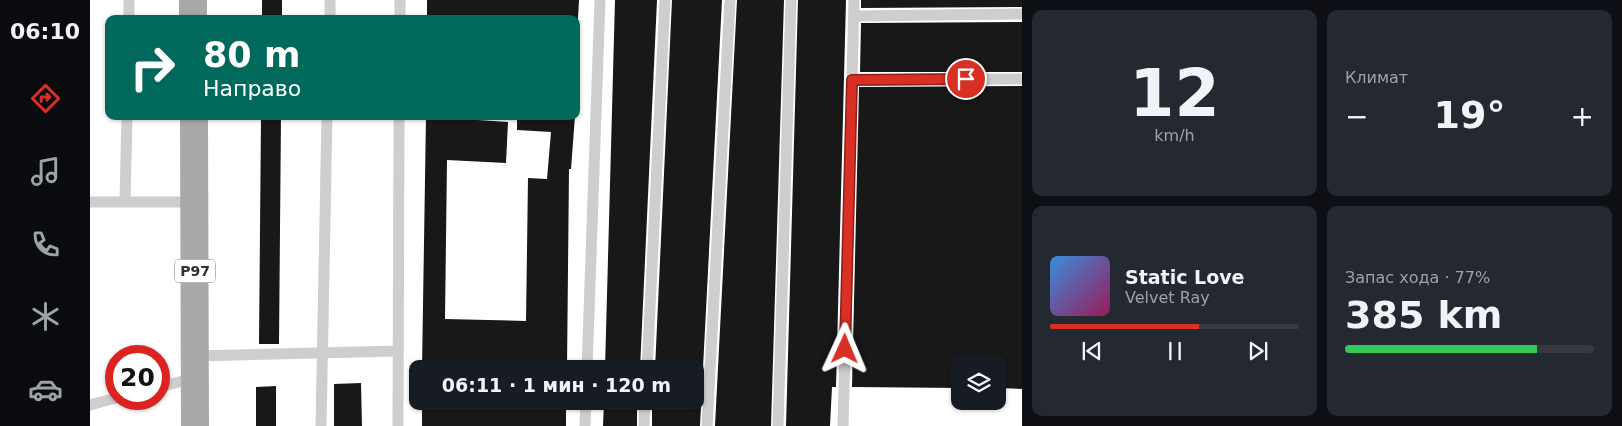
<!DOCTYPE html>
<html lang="ru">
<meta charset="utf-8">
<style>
body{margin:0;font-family:"DejaVu Sans",sans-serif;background:#242831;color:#f1f3f6;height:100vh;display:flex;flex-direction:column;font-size:19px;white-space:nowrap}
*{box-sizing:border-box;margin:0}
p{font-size:16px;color:#9ea1a6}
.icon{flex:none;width:28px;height:28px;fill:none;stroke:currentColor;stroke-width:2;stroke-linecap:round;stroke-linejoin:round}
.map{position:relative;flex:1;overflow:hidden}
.details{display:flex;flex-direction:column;gap:10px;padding:10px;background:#0d0f14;width:600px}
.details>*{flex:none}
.top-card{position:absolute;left:15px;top:15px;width:475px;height:105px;border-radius:10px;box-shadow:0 1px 4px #0004;background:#00695c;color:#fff;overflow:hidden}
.controls{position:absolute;left:861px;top:355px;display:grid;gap:10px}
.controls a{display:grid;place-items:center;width:55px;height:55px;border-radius:10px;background:#171b24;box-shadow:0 1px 4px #0004;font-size:25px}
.speed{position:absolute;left:15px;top:345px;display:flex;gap:10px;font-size:25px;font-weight:700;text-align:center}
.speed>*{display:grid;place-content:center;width:65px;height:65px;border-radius:50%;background:#171b24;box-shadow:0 1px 4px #0004;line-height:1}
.speed .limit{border:8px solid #d22;background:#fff;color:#111}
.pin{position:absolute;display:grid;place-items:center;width:42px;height:42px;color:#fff;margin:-21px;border:2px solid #fff;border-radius:50%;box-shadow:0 1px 5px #0007}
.me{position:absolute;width:55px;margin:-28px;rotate:1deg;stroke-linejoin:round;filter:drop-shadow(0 0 4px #0008)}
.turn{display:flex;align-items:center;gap:18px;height:105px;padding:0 15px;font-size:22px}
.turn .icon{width:65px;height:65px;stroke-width:2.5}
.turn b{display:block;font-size:35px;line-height:42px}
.big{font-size:38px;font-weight:600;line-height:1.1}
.details .tile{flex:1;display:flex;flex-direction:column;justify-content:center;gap:8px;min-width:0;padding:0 18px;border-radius:10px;background:#242831}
.details .dial{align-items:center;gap:0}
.dial b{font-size:65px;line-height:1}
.song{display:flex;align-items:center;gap:15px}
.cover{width:60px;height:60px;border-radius:8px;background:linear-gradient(135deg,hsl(210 70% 55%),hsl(330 70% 35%))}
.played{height:5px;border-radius:2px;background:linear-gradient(90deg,#d93025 60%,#363941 60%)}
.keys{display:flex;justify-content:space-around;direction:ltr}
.heat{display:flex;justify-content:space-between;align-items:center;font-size:28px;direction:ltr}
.charge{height:8px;border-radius:4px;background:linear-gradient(90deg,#34c759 77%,#363941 0)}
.details .tiles{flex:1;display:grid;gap:10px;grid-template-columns:repeat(2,1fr)}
.trip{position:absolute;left:319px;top:360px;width:295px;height:50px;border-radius:10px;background:#171b24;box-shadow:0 1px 4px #0004;font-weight:600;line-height:50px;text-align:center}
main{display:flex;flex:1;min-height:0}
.tabs{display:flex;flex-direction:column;width:90px;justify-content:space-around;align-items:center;background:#090b0e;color:#9ea1a6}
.tabs .icon{width:35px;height:35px}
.tabs .active{color:#d93025}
.tabs b{font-size:22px;color:#f1f3f6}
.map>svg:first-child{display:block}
.building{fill:#181818}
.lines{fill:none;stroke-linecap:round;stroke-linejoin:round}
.service{stroke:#cecece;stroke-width:11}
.primary{stroke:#a9a9a9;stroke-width:28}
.route-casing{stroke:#8d1f18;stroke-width:12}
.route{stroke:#d93025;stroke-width:9}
.labels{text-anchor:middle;stroke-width:5;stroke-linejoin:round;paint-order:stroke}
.shield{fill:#fff;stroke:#6f6f6f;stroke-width:1}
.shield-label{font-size:14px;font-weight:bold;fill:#313131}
</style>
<main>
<nav class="tabs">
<b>06:10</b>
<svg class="icon active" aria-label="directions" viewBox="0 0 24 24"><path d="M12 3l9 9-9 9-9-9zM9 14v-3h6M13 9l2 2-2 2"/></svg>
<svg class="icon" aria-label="music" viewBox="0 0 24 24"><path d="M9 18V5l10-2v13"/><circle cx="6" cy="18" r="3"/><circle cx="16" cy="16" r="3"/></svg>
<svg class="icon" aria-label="phone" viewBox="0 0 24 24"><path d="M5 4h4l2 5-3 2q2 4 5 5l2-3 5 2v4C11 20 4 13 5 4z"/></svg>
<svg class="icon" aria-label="climate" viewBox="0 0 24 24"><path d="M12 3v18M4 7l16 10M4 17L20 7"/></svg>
<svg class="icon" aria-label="car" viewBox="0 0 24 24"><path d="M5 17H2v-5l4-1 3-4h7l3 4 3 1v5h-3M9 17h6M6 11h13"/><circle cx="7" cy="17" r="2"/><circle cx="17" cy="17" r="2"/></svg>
</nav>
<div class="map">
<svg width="932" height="426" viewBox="0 0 932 426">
<rect width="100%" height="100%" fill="#fff"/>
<path class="building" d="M 172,0 L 192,0 L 192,19 L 172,19 Z
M 337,0 L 489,0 L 488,19 L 337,19 Z
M 525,0 L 567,0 L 550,369 L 515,369 Z
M 582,0 L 632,0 L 610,426 L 562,426 L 562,401 L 605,401 L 605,369 L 565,369 Z
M 647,0 L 694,0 L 681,426 L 625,426 Z
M 708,0 L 756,0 L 746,387 L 742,387 L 740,426 L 696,426 Z
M 771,0 L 932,0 L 932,7 L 771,8 Z
M 932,22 L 932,72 L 770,72 L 771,23 Z
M 932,86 L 932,389 L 908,388 L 908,364 L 870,364 L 870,388 L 762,387 L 769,87 Z
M 171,116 L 191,116 L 189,344 L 169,344 Z
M 336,116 L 357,116 L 357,118 L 418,122 L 416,163 L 357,160 L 355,319 L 436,321 L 438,178 L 457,179 L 461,132 L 427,130 L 427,116 L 485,116 L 481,169 L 479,169 L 477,369 L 332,369 Z
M 271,383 L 272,426 L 244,426 L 244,384 Z
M 186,386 L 186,426 L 166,426 L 166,387 Z
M 332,401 L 476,401 L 476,426 L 332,426 Z
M 514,401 L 547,401 L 547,426 L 513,426 Z"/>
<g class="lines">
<path class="service" d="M 764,16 L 932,14
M 39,19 L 39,0
M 240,19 L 240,0
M 310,19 L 310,0
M 763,80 L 932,79
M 37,116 L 35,202 L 104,202
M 0,202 L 35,202
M 105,356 L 308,351
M 497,369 L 510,0
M 557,369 L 575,0
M 69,387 L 105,378
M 0,405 L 26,398
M 231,426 L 237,116
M 308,426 L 309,116
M 495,426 L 496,401
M 554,426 L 555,401
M 617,426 L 640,0
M 688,426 L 701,0
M 753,426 L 764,0"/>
<path class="primary" d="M 103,0 L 103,19
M 104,116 L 105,426"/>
</g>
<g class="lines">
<g class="route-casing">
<path id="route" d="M 755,349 L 762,80 L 876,79"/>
</g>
<use href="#route" class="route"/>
</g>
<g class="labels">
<rect class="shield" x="85" y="259.5" width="40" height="23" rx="4"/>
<g class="shield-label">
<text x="105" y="276">Р97</text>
</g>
</g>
</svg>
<div class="controls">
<a><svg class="icon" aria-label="layers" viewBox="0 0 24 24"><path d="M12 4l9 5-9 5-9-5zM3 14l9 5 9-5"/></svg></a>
</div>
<div class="speed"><div class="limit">20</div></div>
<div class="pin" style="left:876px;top:79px;background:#d93025"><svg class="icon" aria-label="arrive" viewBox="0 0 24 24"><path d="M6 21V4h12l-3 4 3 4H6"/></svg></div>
<svg class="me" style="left:755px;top:349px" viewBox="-20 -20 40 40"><path d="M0-17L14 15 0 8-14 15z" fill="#d93025" stroke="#fff" stroke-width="4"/></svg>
<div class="trip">06:11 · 1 мин · 120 m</div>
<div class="top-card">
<div class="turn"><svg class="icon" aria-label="right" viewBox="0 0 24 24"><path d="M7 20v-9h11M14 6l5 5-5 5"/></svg><div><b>80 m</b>Направо</div></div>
</div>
</div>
<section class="details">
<div class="tiles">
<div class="tile dial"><b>12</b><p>km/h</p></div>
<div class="tile"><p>Климат</p>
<div class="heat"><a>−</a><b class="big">19°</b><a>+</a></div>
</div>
<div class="tile">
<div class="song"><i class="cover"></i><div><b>Static Love</b><p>Velvet Ray</p></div></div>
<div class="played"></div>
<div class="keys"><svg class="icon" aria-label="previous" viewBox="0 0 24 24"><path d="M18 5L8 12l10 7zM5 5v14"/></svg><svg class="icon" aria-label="pause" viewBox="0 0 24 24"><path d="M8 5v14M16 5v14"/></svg><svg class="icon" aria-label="next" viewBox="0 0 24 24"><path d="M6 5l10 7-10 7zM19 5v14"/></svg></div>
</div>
<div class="tile"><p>Запас хода · 77%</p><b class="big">385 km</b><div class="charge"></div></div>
</div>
</section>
</main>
